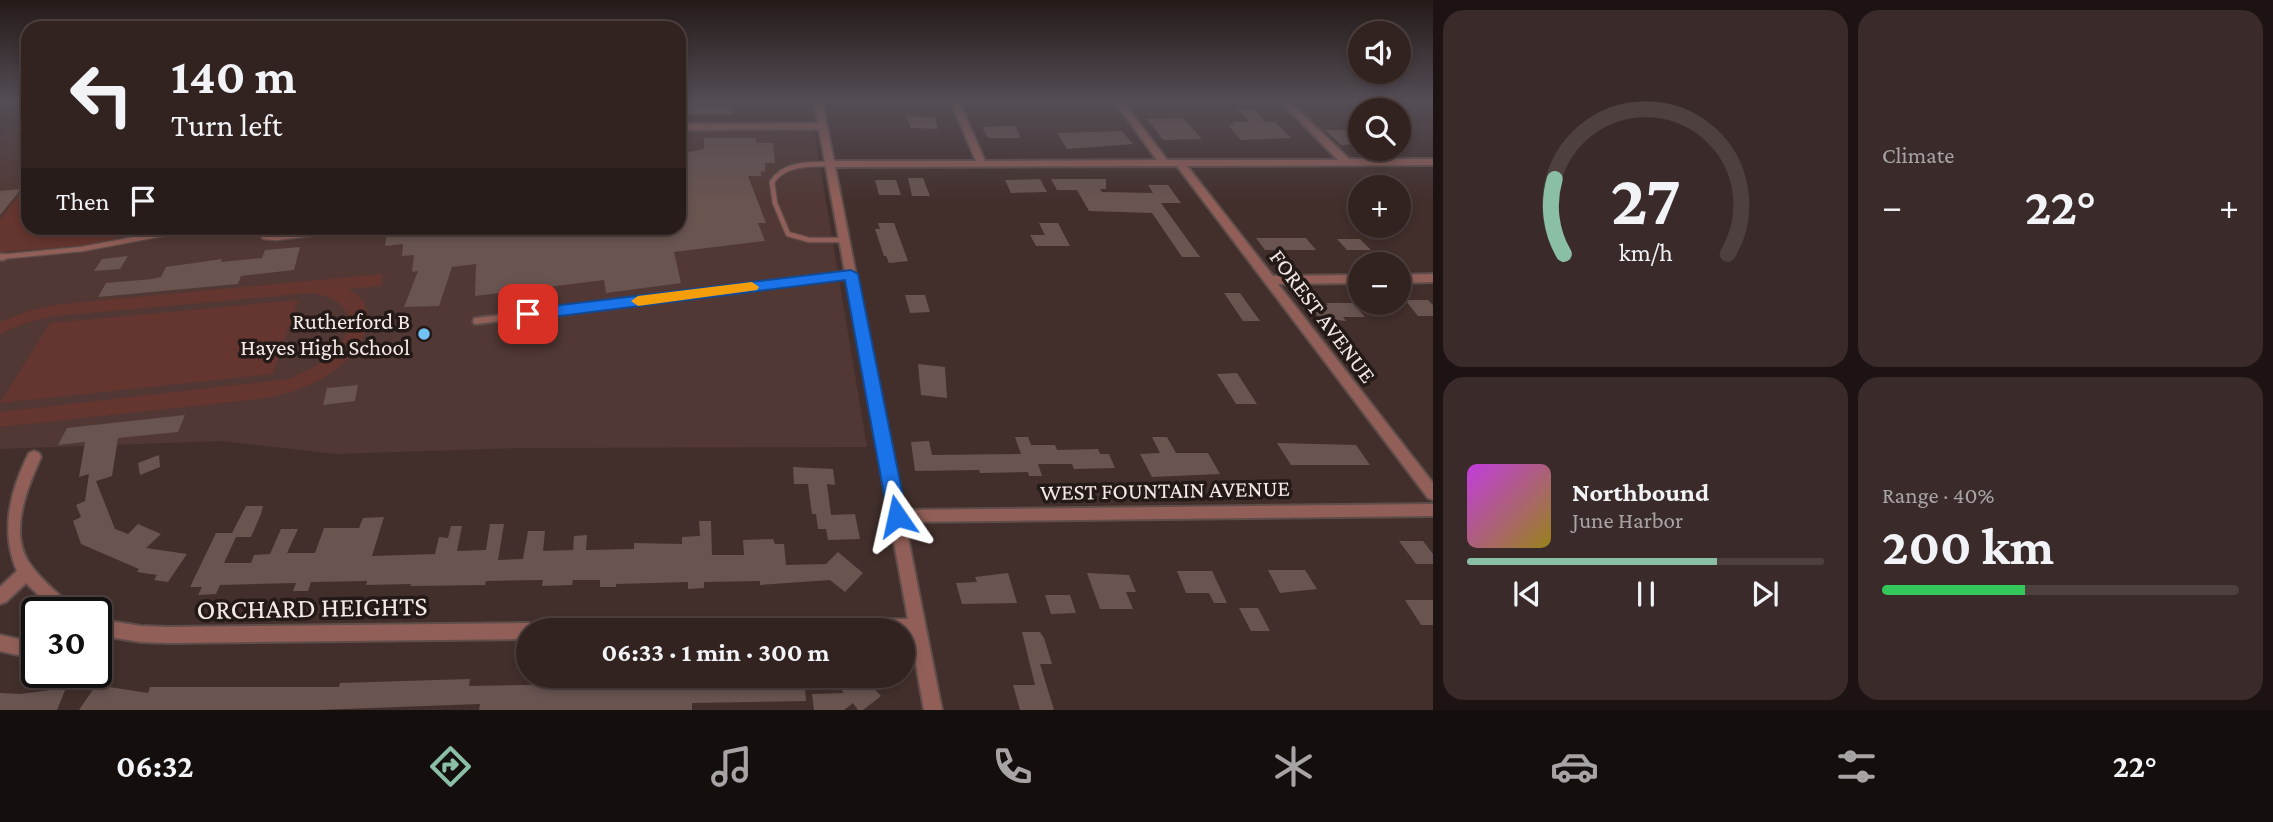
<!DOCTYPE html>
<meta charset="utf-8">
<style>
body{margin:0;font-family:"Crimson Pro",serif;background:#3a2b2a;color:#f1f3f6;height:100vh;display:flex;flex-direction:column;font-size:26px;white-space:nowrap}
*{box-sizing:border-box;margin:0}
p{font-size:23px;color:#a8a4a5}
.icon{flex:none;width:38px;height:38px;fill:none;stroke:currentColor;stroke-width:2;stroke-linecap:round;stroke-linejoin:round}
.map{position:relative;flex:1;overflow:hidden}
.details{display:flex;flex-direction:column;gap:10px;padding:10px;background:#1c1312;width:840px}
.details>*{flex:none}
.guide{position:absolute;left:21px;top:21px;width:665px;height:214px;border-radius:21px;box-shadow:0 4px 10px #0003,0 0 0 2px #4d403f;background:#322321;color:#f1f3f6;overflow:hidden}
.tools{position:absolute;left:1348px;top:21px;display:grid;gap:14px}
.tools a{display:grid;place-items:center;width:63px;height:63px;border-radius:50%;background:#322321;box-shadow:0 4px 10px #0003,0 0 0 2px #4d403f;font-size:35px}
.speed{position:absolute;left:21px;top:597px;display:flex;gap:14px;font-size:35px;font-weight:700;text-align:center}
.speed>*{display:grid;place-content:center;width:91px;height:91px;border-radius:50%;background:#322321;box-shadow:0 4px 10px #0003,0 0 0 2px #4d403f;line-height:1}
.speed .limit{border:4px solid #111;border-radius:10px;background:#fff;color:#111}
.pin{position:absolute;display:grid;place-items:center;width:60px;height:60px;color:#fff;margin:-30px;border-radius:14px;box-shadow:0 4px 10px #0006}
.me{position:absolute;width:77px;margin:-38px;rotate:349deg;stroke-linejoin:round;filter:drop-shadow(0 0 5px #0008)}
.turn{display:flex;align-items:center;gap:24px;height:147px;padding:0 35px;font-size:32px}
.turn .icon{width:91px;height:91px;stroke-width:2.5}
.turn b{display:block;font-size:49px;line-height:60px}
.then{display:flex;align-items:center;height:66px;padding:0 35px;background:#0003;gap:14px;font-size:26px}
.big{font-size:52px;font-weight:700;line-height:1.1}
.details .widget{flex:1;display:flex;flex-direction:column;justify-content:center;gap:10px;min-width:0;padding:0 24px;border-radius:21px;background:#3a2b2a}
.details .dial{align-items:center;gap:0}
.dial svg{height:182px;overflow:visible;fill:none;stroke:#4d403f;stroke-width:7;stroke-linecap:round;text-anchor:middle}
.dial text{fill:#f1f3f6;stroke:none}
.song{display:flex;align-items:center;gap:21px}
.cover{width:84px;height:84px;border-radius:10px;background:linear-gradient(135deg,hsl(290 70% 55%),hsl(50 70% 35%))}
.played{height:7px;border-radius:4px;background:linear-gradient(90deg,#8abfa5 70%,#4d403f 70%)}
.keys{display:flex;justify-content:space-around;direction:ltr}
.heat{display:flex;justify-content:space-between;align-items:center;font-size:38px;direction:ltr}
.charge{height:10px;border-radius:5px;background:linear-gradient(90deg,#34c759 40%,#4d403f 0)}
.details .tiles{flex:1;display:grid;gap:10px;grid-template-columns:repeat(2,1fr)}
.trip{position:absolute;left:516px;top:618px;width:399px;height:70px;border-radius:35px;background:#322321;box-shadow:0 4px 10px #0003,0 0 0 2px #4d403f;font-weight:700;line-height:70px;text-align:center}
.menu{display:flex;height:112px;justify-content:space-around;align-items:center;background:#140e0d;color:#a8a4a5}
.menu .icon{width:49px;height:49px}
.menu .active{color:#8abfa5}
.menu b{font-size:32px;color:#f1f3f6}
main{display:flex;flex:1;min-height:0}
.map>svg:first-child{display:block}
.built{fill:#513834}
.green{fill:#65352f}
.building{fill:#695450}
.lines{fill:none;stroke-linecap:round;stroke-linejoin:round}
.lane-far1-casing{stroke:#5f4d4a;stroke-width:7}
.lane-casing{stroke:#5f4d4a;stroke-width:10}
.street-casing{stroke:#5f4d4a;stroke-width:4}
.lane-far1{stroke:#915f58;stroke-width:4.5}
.lane{stroke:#915f58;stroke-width:6}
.street{fill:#915f58;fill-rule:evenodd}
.route{fill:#1a73e8;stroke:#114b97;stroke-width:2}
.slow{fill:#f59e0b}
.poi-dot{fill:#72c1f5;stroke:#231a18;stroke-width:2.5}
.labels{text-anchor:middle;stroke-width:7;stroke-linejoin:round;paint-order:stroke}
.street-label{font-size:23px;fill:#f5e8e6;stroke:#231a18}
.poi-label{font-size:23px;fill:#f5e8e6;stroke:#231a18;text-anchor:end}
.near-street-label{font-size:28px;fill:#f5e8e6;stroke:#231a18}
</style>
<main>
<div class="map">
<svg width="1433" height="710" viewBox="0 0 1433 710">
<rect width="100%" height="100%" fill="#422f2c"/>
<path class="built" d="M 14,126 L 28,127 L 28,228 L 679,228 L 679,131 L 814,130 L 867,447 L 520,448 L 336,454 L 222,441 L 0,449 L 0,137 Z"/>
<path class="green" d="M 28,184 L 28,228 L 155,228 L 89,245 L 0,252 L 0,220 Z
M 383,274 L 381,286 L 349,289 L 363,300 L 369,319 C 361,366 310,389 268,398 L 0,427 L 0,412 L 288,379 C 317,367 346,353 349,319 C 343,300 329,296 311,293 L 55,316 L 25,323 L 0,334 L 0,322 L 28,311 L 62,304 Z
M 298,300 L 273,374 L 0,403 L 50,323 Z"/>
<path class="building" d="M 684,102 L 732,102 L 733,114 L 683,114 Z
M 1237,109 L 1254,109 L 1266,122 L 1275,122 L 1291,138 L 1241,140 L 1228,125 L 1235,125 L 1232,122 L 1249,122 Z
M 906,116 L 935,117 L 938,129 L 911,128 Z
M 1183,118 L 1202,139 L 1163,140 L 1147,119 Z
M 1015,126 L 1021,138 L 988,138 L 982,127 Z
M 1325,130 L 1360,130 L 1360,144 L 1341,145 Z
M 1122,131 L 1133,144 L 1067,149 L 1057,133 Z
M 704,138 L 756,138 L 756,143 L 773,143 L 775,163 L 765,163 L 765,172 L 761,171 L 761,176 L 748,176 L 766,223 L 758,223 L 765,241 L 674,252 L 681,283 L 606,293 L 604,280 L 475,296 L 476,264 L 452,267 L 439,306 L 404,307 L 418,271 L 412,272 L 414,255 L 402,256 L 403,244 L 385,246 L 387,233 L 417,228 L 679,228 L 679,154 L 704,149 Z
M 908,178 L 923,178 L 930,196 L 912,196 Z
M 1040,179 L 1047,192 L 1011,193 L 1005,180 Z
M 1051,179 L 1106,179 L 1106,189 L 1100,189 L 1102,192 L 1153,193 L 1148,185 L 1168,185 L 1181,203 L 1161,203 L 1200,257 L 1182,257 L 1152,213 L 1089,211 L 1077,190 L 1057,190 Z
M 875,180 L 896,180 L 901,195 L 879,195 Z
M 21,189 L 0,215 L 0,191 Z
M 878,223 L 894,223 L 908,261 L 889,263 L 886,256 L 884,256 L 875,229 L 880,229 Z
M 1039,223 L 1058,223 L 1070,246 L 1036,246 L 1030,235 L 1045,235 Z
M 1256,238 L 1306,238 L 1316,250 L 1265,250 Z
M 1337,239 L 1360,239 L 1371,250 L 1347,250 Z
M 300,247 L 294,270 L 241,276 L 238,284 L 98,297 L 106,283 L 152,279 L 161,277 L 166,267 L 222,259 L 221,262 L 262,258 L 265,250 Z
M 128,256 L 120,269 L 94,271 L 102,259 Z
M 1224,293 L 1240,293 L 1260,321 L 1243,321 Z
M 905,295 L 925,295 L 930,312 L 910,313 Z
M 1405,300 L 1428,300 L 1433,305 L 1433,316 L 1418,316 Z
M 1326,303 L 1353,303 L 1365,317 L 1343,317 L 1346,321 L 1337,320 L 1341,325 L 1325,325 L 1309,305 L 1328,305 Z
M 918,364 L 945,367 L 947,398 L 921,395 Z
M 1237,373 L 1257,404 L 1236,404 L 1217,374 Z
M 358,385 L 355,401 L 323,405 L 327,388 Z
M 185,415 L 178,432 L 118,438 L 112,476 L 96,481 L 115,529 L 128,534 L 138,524 L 161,534 L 146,548 L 187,554 L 168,582 L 154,580 L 157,575 L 137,572 L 139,569 L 81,544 L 73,521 L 81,517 L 76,505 L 85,501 L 89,474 L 79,477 L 85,442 L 58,445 L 67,428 Z
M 1015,437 L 1028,437 L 1031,445 L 1055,445 L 1057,450 L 1098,449 L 1100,454 L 1109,454 L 1115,468 L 1074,469 L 1072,464 L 1038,464 L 1042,476 L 1029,476 L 1028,472 L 980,473 L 979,470 L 915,471 L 911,442 L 929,441 L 932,455 L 1021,454 Z
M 1152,437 L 1167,437 L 1176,453 L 1208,453 L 1220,474 L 1152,477 L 1140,454 L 1160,453 Z
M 1277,443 L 1356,445 L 1370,465 L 1291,465 Z
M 159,455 L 160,467 L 140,475 L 138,463 Z
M 793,467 L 833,469 L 835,485 L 827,484 L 831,515 L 855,514 L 860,539 L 828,540 L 826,529 L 818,529 L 816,514 L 812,514 L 808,484 L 794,484 Z
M 246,506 L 263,506 L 261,514 L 251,537 L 236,537 L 224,563 L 251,563 L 254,555 L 270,554 L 281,529 L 298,529 L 287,553 L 315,553 L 324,528 L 359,528 L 363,518 L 384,517 L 372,556 L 435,554 L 439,537 L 448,538 L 451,526 L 462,526 L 457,551 L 486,550 L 490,524 L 504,524 L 498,560 L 523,559 L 528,531 L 545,531 L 543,551 L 573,550 L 574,536 L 587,535 L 586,550 L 634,549 L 634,543 L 682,544 L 682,537 L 700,536 L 699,521 L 711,521 L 712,555 L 744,555 L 743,540 L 773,539 L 775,544 L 784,544 L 786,565 L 826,564 L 838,552 L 863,573 L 845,592 L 830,580 L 760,585 L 760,581 L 704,582 L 704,588 L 688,589 L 688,582 L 616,584 L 616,587 L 600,587 L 600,580 L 573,580 L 572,585 L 542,586 L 543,580 L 486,581 L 485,585 L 410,586 L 411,584 L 366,585 L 367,581 L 311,582 L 308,591 L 293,591 L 296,583 L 220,585 L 216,594 L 198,595 L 202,587 L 190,587 L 216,533 L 232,533 Z
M 1399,541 L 1423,541 L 1433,554 L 1433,564 L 1416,564 Z
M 1268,570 L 1305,570 L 1317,589 L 1280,593 Z
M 1177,571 L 1212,571 L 1227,603 L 1214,603 L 1209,593 L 1186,593 Z
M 1008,573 L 1017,603 L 962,604 L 956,583 L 977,582 L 975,577 Z
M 1087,573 L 1129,575 L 1136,592 L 1126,592 L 1133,609 L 1100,609 Z
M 1045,595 L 1070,595 L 1076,613 L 1051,614 Z
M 1405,600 L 1433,600 L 1433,625 L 1421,625 Z
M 1239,608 L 1258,608 L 1270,631 L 1251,631 Z
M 1022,632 L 1040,632 L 1044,638 L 1052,664 L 1040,664 L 1054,710 L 1020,710 L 1013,685 L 1035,685 Z
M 844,676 L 863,676 L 881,696 L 863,710 L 858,710 L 853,703 L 844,710 L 814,710 L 812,694 L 844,693 L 835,682 Z
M 628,677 L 804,677 L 806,701 L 692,703 L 692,710 L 479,710 L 480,704 L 316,710 L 79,710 L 96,685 L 148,693 L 150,687 L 339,687 L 340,683 L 436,680 L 470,679 L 469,686 L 579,684 L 628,682 Z
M 66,688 L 57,710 L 0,710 L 0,693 L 20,694 Z"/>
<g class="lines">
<g class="lane-far1-casing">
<path id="lane-far1" d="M 830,164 C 810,164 784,163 772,182 L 775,203 L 788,234 L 809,240 L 845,240
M 263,232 L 264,237 L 276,238 L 362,228
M 0,257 L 82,249 L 162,234 L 218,228"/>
</g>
<g class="lane-casing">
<path id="lane" d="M 0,257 L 3,257
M 476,321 L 851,274"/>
</g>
<g class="street-casing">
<path id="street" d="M 814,102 L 822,102 L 834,161 L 976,161 L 951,102 L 959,102 L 985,161 L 1157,160 L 1115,102 L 1123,102 L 1167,160 L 1338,160 L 1281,102 L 1290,102 L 1349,159 L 1433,159 L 1433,165 L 1187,166 L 1273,276 L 1360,275 L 1360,283 L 1278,284 L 1433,483 L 1433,500 L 1428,498 L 1177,166 L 835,167 L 902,510 L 1433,504 L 1433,516 L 905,522 L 942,710 L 924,710 L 911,635 L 903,635 L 903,630 L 621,630 L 623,624 L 629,622 L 908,619 L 819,129 L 679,130 L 679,124 L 818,123 Z
M 1433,274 L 1433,282 L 1398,283 L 1398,275 Z
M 34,451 L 39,453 L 41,457 C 28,486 9,530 28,561 C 39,578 57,593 73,607 L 75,612 L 56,612 L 26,583 L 6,602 L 0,604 L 0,587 L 17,571 C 0,531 10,491 29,453 Z
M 96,619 L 141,626 L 169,627 L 528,623 L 534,625 L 536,630 L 528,630 L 528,639 L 169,643 L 141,642 L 96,635 Z
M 0,635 L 18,639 L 37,635 L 37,651 L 18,655 L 0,651 Z"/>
</g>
<use href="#lane-far1" class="lane-far1"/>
<use href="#lane" class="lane"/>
<use href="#street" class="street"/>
</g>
<linearGradient id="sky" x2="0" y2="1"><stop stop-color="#241a18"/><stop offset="0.5" stop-color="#544d56"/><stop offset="1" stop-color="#544d56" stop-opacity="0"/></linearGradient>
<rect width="1433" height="202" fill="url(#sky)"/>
<path class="route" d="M 851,270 L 858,274 L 907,516 L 904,522 L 897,524 L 890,522 L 888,516 L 845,280 L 528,320 L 520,314 L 528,309 Z"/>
<path class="slow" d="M 752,282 L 759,287 L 757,290 L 638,306 L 631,301 L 638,296 Z"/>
<circle class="poi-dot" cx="424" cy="334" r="7"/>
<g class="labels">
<g class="street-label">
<text transform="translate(1323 316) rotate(53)" y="8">FOREST AVENUE</text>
<text transform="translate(1165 490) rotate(-1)" y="8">WEST FOUNTAIN AVENUE</text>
</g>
<g class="poi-label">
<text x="410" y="329">Rutherford B<tspan x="410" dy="26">Hayes High School</tspan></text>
</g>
<g class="near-street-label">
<text transform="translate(312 607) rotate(-1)" y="10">ORCHARD HEIGHTS</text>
</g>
</g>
</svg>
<div class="tools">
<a><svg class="icon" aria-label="sound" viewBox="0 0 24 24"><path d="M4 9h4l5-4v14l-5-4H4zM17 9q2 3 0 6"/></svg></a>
<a><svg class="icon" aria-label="search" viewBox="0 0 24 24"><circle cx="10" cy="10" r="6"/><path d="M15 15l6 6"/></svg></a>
<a>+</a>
<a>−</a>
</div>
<div class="speed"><div class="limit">30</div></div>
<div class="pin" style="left:528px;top:314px;background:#d93025"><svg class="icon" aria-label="arrive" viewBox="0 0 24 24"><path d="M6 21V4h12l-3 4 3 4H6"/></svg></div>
<svg class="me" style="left:897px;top:516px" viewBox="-20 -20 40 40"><path d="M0-17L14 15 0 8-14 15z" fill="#1a73e8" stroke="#fff" stroke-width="4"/></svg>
<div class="trip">06:33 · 1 min · 300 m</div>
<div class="guide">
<div class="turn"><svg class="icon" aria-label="left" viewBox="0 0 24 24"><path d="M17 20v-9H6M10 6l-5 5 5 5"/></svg><div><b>140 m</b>Turn left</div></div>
<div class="then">Then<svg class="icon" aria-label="arrive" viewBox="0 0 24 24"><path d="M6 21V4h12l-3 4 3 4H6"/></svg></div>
</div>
</div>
<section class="details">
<div class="tiles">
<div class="widget dial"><svg viewBox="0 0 100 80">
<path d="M14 69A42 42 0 1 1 86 69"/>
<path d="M14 69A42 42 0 0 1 10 36" stroke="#8abfa5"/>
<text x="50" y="56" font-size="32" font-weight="700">27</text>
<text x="50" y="72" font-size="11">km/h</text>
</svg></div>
<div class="widget"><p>Climate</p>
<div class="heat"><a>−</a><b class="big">22°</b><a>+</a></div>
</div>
<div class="widget">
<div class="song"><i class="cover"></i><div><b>Northbound</b><p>June Harbor</p></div></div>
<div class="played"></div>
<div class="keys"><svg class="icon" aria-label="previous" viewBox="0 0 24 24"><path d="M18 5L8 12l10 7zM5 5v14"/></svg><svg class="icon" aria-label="pause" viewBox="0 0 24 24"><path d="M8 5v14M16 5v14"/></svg><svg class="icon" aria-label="next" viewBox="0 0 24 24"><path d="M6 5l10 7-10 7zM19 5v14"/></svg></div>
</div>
<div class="widget"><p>Range · 40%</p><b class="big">200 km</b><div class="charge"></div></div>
</div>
</section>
</main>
<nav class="menu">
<b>06:32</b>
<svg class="icon active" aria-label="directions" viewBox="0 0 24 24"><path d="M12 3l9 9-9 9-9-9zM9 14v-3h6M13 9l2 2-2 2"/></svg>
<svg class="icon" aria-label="music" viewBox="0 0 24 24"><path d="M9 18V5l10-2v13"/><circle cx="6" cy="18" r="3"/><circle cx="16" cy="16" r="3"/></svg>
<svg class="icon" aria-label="phone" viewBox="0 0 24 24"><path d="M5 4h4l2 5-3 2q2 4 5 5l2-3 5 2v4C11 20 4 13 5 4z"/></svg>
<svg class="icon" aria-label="climate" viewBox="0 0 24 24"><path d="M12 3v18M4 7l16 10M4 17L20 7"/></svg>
<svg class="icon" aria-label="car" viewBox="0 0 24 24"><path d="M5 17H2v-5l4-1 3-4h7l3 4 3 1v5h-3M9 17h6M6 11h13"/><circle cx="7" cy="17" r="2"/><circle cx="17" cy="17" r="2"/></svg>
<svg class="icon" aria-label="filters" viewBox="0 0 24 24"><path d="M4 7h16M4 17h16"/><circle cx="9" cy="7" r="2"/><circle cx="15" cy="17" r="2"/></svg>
<b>22°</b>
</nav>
